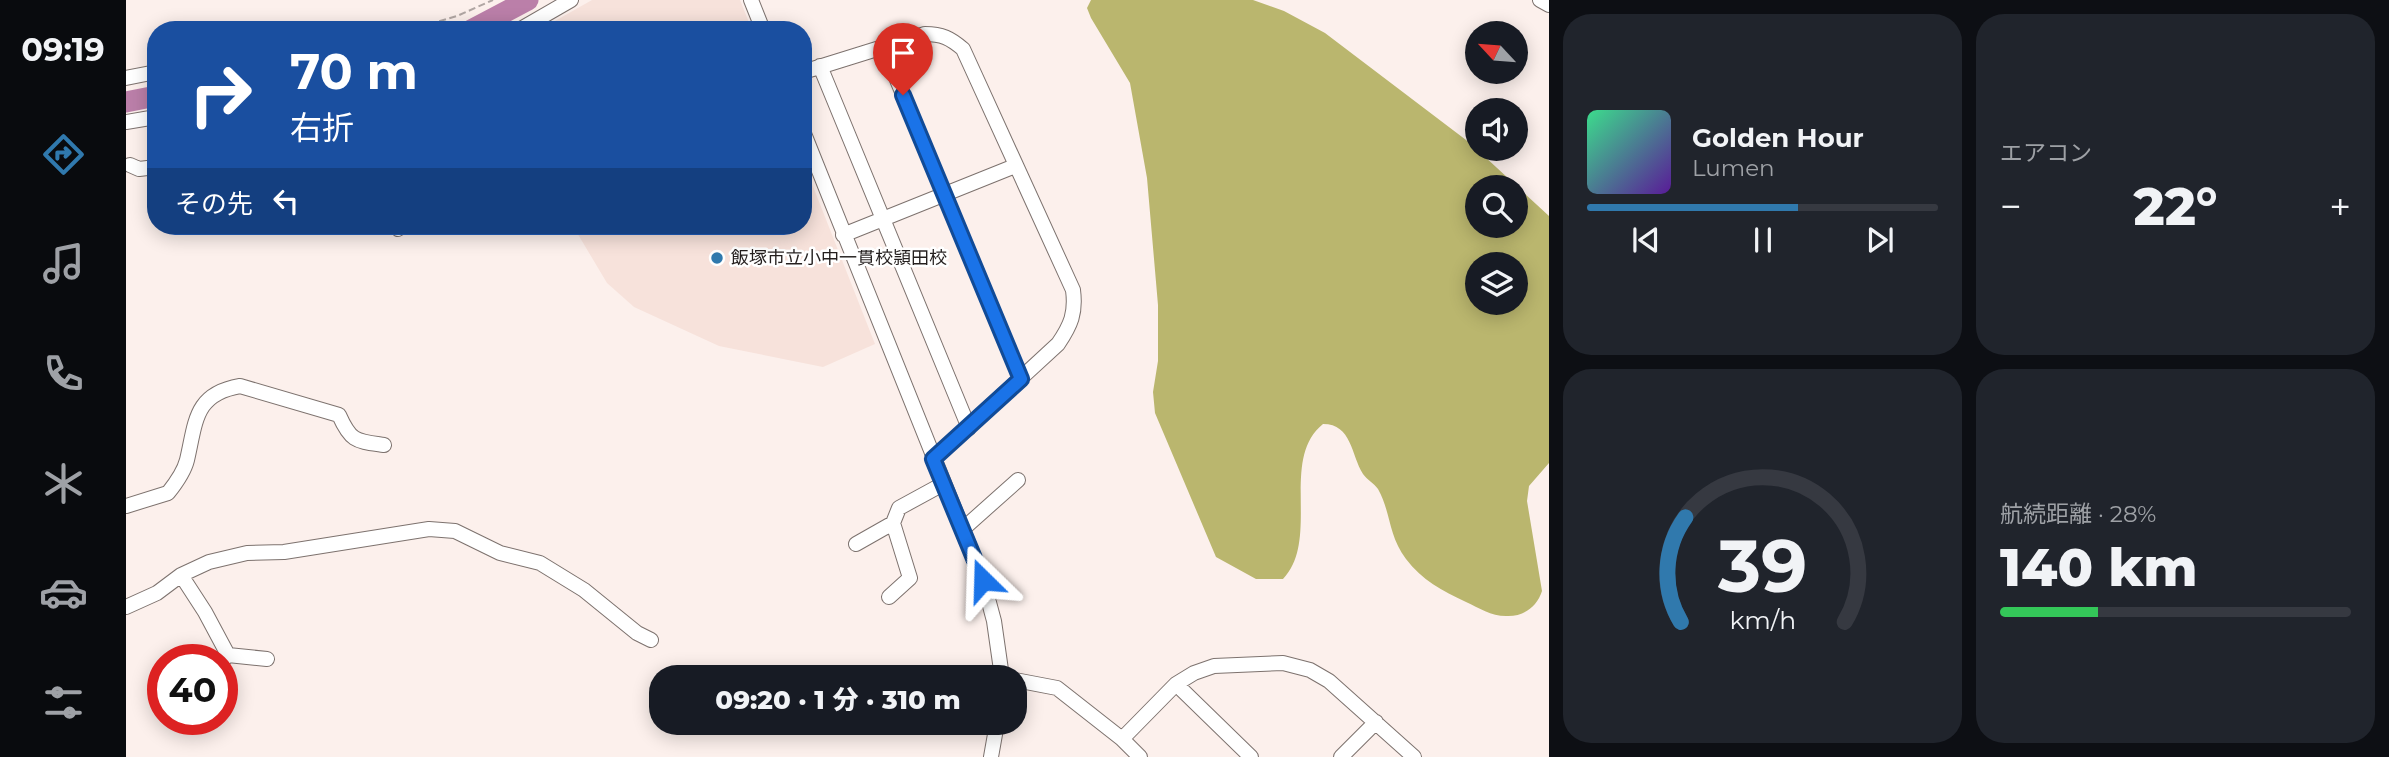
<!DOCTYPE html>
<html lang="ja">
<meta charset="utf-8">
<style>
body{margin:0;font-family:Montserrat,"Noto Sans JP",sans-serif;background:#20242c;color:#f1f3f6;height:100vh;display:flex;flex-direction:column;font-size:26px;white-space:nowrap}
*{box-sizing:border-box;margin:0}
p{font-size:23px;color:#9ea1a6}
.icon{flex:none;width:38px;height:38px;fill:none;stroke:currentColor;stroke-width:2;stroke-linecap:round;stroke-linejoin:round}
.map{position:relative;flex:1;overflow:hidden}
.details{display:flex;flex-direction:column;gap:14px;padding:14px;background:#0d0f14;width:840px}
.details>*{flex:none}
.guide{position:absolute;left:21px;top:21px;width:665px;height:214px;border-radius:28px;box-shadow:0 4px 18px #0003;background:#1a4fa0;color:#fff;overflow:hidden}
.needle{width:46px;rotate:296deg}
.tools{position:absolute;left:1339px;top:21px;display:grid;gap:14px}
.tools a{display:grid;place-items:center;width:63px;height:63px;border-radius:50%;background:#171b24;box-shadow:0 4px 18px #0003;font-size:35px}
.speed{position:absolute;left:21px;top:644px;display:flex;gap:14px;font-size:35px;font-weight:700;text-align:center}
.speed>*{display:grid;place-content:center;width:91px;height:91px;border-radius:50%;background:#171b24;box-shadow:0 4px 18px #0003;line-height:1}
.speed .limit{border:10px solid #d22;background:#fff;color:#111}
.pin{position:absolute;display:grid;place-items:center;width:60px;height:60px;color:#fff;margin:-72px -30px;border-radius:50% 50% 50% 0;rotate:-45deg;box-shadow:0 0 7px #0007}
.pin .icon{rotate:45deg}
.me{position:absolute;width:77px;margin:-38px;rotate:338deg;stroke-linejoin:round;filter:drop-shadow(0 0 5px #0008)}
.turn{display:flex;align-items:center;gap:24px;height:147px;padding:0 28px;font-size:32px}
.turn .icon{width:91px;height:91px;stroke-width:2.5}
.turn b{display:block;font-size:49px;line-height:60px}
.then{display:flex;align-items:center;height:66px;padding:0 28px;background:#0003;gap:14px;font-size:26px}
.big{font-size:52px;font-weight:800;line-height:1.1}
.details .tile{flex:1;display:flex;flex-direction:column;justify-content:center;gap:10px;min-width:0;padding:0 24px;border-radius:28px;background:#20242c}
.details .dial{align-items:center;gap:0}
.dial svg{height:182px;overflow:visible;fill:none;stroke:#363941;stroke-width:7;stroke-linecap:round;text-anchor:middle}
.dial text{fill:#f1f3f6;stroke:none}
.song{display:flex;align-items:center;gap:21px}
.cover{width:84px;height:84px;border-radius:10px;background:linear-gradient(135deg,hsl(150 70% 55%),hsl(270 70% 35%))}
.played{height:7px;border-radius:4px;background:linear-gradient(90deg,#3079ad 60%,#363941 60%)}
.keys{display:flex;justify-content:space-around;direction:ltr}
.heat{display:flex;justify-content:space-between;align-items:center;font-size:38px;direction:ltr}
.charge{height:10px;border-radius:5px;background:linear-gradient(90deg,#34c759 28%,#363941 0)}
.details .tiles{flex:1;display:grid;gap:14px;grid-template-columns:repeat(2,1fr)}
.trip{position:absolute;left:523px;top:665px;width:378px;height:70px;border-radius:28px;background:#171b24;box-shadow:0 4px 18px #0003;font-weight:800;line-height:70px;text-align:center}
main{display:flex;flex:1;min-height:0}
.dock{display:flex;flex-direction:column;width:126px;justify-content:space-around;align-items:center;background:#090b0e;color:#9ea1a6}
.dock .icon{width:49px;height:49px}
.dock .on{color:#3079ad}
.dock b{font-size:32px;color:#f1f3f6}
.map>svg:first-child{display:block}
.built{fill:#f7e2db}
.forest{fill:#bab66e;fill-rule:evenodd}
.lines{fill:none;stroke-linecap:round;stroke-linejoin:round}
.river{stroke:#bb7fa9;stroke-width:21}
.minor-casing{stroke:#7d726e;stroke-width:16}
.path{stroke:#b0a6a3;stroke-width:2;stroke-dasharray:7 3.5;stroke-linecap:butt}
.minor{stroke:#fff;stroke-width:14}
.route-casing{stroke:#114b97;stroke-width:18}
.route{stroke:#1a73e8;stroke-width:12}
.poi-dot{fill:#3079ad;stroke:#fff;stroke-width:2.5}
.labels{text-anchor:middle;stroke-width:5;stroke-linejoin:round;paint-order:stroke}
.poi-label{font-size:18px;fill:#241f1e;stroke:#fff;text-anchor:start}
</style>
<main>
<nav class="dock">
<b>09:19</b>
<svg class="icon on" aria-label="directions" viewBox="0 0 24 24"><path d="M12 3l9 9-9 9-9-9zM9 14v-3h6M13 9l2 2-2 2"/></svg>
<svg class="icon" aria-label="music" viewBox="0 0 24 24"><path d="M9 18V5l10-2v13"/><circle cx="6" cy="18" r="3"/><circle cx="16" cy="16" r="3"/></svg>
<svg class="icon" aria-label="phone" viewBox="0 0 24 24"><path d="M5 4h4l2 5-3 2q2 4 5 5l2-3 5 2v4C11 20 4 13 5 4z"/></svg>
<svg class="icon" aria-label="climate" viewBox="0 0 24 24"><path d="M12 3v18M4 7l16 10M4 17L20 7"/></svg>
<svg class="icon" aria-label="car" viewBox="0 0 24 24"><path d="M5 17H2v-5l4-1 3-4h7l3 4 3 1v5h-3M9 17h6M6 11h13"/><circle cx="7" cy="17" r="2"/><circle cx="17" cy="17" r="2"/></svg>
<svg class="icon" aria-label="filters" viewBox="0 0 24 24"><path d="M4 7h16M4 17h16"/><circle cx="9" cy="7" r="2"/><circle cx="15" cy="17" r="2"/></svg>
</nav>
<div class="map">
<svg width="1423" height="757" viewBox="0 0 1423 757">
<rect width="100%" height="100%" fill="#fcf0ec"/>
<path class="built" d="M 466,0 L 614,0 L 626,30 L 413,30 Z
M 677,161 L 749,344 L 697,367 L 593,346 L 508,307 L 481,283 L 447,226 L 677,226 Z"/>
<path class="forest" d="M 965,0 L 1127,0 L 1158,11 L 1199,33 L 1344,143 L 1423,216 L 1423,463 L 1403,486 L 1401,501 L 1416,591 C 1411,607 1397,617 1380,616 C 1365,616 1353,608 1340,602 C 1316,591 1296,580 1280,559 C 1262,535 1265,512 1252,489 C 1248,483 1241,480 1237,474 C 1225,455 1226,424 1197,424 C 1153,459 1195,539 1157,579 L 1130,579 L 1090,557 L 1029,413 L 1027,392 L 1032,361 L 1032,305 L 1021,178 L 1004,83 L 965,18 L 961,8 ZM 1351,187 L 1390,187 L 1390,226 L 1351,226 ZM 1351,264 L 1390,264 L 1390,303 L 1351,303 Z"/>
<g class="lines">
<path class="river" d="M 345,30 L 402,0
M 0,102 L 30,96"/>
<g class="minor-casing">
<path id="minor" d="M 625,0 L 637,30
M 1414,0 L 1423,5
M 393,30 L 445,0
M 757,46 L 895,379
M 694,66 L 843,428
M 677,72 L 799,34 C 816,34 824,38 837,49 L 947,290 C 950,313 945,325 932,344 L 807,459
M 0,78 L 30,72
M 0,122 L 30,117
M 677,131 L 857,580 L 868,621 L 876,677
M 4,165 L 13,169 L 30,167
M 271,226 L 272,229
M 717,235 L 889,166
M 0,506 L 42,493 C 50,483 58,472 61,460 C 70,422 68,394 114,386 L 213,415 C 225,442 230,441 258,445
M 837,529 L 892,480
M 730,544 L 767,523
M 55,575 L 79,612 L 102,655 L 96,661
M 763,597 L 784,578 L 767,523 L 773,508 L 817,484
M 0,607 L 31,593 L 55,575 L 83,562 L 121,553 L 158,552 L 303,529 L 329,531 L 374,553 L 414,563 L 458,590 L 511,633 L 525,640
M 102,655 L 141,659
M 889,680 L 931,688 L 996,739 L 1014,757
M 1050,684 L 1125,757
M 996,739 L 1050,684 L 1068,673 L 1088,666 L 1157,663 L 1184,670 L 1203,681 L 1288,757
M 865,757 L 871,723
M 1215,757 L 1250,722"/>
</g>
<path class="path" d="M 283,30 L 331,16 L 367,0"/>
<use href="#minor" class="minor"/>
</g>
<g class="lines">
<g class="route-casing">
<path id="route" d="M 777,95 L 895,379 L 807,459 L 857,580"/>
</g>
<use href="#route" class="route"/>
</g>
<circle class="poi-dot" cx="591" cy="258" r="7"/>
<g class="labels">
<g class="poi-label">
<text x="605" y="264">飯塚市立小中一貫校頴田校</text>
</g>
</g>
</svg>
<div class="tools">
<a><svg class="needle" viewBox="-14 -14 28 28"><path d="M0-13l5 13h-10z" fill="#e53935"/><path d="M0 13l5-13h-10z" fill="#9ea1a6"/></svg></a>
<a><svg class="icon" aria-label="sound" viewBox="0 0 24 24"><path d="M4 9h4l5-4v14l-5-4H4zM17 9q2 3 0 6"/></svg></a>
<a><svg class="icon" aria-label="search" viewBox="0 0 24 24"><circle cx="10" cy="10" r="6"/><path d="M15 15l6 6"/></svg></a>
<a><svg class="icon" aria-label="layers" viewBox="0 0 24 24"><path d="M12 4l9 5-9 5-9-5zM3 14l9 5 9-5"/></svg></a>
</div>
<div class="speed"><div class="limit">40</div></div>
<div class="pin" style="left:777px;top:95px;background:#d93025"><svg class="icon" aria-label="arrive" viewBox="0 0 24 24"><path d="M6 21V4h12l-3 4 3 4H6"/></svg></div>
<svg class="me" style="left:857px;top:580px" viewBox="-20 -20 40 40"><path d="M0-17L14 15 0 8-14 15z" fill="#1a73e8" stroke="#fff" stroke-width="4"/></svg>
<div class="trip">09:20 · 1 分 · 310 m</div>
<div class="guide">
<div class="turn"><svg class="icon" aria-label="right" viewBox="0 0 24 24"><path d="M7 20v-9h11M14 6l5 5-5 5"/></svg><div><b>70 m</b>右折</div></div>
<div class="then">その先<svg class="icon" aria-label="left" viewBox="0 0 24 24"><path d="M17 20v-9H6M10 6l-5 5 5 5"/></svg></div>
</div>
</div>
<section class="details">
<div class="tiles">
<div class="tile">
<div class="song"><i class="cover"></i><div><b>Golden Hour</b><p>Lumen</p></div></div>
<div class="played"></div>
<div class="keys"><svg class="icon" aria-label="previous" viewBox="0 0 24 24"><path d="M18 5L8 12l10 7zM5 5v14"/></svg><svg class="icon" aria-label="pause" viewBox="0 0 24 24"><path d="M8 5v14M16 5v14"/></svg><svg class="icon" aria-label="next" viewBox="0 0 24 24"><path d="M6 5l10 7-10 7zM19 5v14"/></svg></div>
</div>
<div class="tile"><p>エアコン</p>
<div class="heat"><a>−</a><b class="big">22°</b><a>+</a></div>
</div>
<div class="tile dial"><svg viewBox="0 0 100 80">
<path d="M14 69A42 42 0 1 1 86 69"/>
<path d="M14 69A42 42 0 0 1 16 23" stroke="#3079ad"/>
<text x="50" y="56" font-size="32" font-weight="700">39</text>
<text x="50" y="72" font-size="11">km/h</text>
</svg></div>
<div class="tile"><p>航続距離 · 28%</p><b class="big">140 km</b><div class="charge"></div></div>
</div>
</section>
</main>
